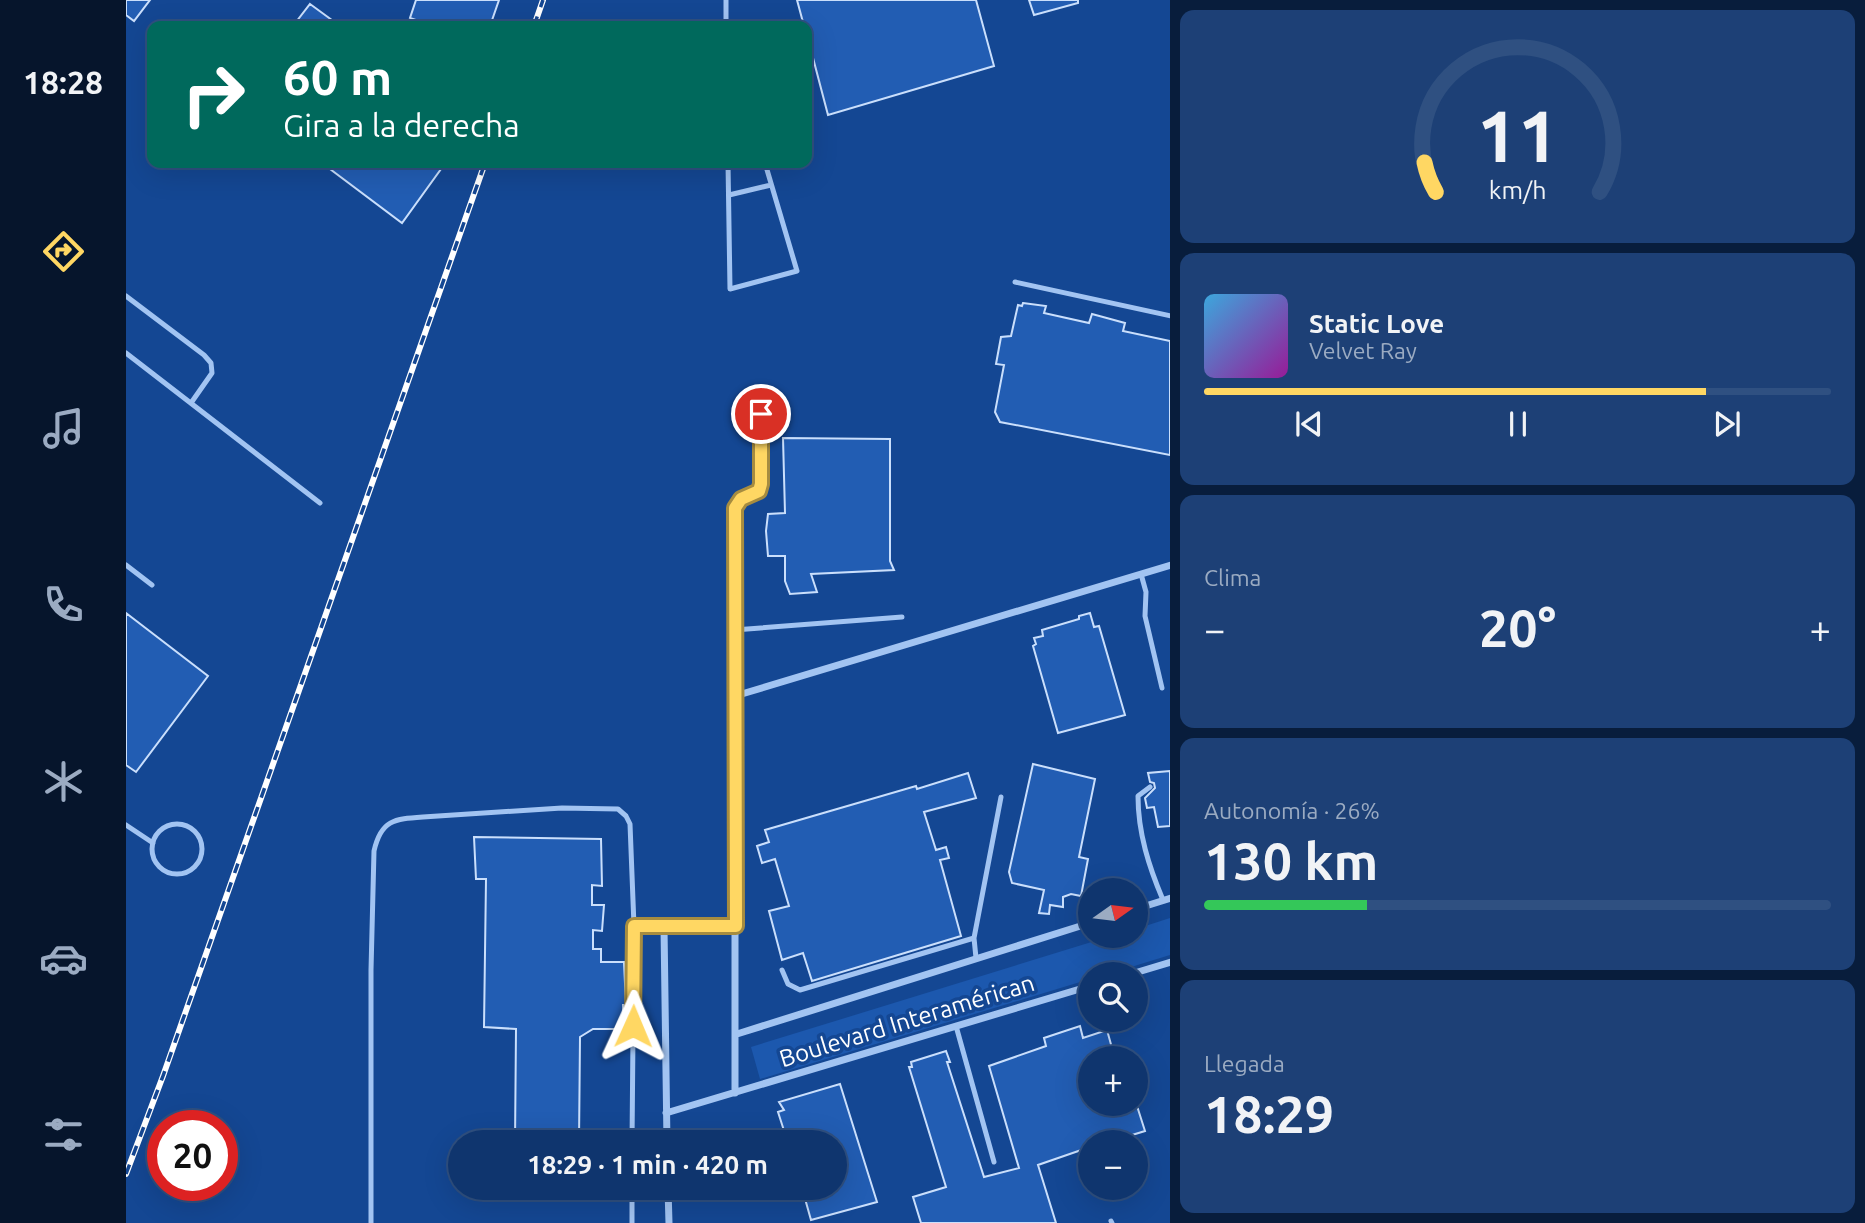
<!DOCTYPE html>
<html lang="es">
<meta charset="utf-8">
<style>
body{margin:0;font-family:Ubuntu,sans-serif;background:#1d4076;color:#f1f3f6;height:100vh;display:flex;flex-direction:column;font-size:26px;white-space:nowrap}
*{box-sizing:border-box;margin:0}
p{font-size:23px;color:#9babc2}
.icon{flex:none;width:38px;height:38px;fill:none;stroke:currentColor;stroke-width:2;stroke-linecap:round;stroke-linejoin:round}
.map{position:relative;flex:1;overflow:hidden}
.side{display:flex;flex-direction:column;gap:10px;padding:10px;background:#081d3c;width:695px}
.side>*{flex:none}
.guide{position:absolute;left:21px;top:21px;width:665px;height:147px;border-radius:14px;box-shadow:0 7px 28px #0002,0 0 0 2px #2f5081;background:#00695c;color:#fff;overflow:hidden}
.needle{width:46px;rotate:76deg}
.controls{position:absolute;left:952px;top:878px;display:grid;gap:14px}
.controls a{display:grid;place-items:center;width:70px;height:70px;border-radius:50%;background:#0f356e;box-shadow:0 7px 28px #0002,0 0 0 2px #2f5081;font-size:35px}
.speed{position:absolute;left:21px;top:1110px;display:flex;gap:14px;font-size:35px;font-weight:700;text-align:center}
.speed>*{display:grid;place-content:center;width:91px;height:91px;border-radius:50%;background:#0f356e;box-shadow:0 7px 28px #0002,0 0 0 2px #2f5081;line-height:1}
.speed .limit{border:10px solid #d22;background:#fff;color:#111}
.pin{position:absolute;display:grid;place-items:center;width:60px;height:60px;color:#fff;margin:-30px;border:4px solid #fff;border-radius:50%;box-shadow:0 2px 7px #0007}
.me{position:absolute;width:77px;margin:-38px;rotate:1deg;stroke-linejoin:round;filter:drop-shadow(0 0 5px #0008)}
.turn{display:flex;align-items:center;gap:24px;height:147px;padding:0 21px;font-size:32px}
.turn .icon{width:91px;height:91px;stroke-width:2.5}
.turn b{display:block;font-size:49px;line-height:60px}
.big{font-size:52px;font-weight:600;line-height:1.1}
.side .tile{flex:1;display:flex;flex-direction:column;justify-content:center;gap:10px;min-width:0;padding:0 24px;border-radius:14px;background:#1d4076}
.side .dial{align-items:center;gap:0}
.dial svg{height:182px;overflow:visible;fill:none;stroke:#2f5081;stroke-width:7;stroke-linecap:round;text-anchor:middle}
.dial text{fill:#f1f3f6;stroke:none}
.song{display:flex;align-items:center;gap:21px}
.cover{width:84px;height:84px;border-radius:10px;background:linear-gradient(135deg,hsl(200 70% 55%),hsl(300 70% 35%))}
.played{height:7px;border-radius:4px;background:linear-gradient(90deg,#ffd763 80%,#2f5081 80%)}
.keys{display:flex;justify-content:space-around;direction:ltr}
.heat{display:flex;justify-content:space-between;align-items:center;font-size:38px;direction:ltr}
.charge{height:10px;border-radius:5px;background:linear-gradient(90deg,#34c759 26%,#2f5081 0)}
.trip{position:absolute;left:322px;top:1130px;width:399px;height:70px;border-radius:35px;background:#0f356e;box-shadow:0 7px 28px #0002,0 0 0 2px #2f5081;font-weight:600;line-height:70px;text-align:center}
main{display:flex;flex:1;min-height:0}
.tab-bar{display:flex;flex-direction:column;width:126px;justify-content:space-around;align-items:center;background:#06152c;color:#9babc2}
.tab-bar .icon{width:49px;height:49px}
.tab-bar .on{color:#ffd763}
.tab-bar b{font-size:32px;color:#f1f3f6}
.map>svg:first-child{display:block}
.green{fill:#1c58ae}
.building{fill:#225db3;stroke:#cadffc;stroke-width:2}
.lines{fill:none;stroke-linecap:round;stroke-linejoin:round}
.lane{stroke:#a2c4f2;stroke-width:5}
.street{stroke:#a2c4f2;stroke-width:7}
.rail-casing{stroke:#fff;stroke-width:6}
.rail{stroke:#144793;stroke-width:3.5;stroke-dasharray:10;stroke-linecap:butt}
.route-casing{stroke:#a68c40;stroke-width:18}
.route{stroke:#ffd763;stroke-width:12}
.labels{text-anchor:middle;stroke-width:7;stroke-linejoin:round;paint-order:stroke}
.street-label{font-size:24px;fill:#fff;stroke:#144793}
</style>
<main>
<nav class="tab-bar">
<b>18:28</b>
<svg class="icon on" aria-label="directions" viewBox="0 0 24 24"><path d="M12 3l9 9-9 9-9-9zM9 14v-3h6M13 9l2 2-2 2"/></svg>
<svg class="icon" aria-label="music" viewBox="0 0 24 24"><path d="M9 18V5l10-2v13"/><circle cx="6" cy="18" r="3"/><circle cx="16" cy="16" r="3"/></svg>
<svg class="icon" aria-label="phone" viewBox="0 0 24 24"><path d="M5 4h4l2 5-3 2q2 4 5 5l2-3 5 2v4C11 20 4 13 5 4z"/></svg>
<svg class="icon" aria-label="climate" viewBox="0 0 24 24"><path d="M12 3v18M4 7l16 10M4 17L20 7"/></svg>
<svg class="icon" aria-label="car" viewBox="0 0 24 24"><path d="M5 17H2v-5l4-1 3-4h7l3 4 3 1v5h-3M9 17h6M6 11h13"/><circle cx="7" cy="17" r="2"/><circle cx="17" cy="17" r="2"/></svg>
<svg class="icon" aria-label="filters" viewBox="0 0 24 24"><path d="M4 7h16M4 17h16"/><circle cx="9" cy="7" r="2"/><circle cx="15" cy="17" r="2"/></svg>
</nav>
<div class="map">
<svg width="1045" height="1223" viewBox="0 0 1045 1223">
<rect width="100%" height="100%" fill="#144793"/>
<path class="green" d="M 1044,918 L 1044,955 L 979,975 L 964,975 L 964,979 L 634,1079 L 625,1047 L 985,936 L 1010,936 L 1010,929 Z"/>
<path class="building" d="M 0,0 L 24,0 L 8,21 L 0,15 Z
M 290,0 L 373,0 L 364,26 L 307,26 L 284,18 Z
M 671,0 L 850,0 L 868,66 L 702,115 L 681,35 L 681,26 L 678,26 Z
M 903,0 L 952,0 L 952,3 L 908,15 Z
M 184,4 L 214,26 L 167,26 Z
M 196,163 L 306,163 L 315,169 L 276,223 Z
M 897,303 L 920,306 L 918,313 L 963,323 L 966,314 L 999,323 L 997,331 L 1044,341 L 1044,455 L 874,422 L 869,412 L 878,365 L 870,364 L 875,337 L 885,336 L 892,305 L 896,306 Z
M 657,438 L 764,439 L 764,561 L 768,570 L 685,574 L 691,592 L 664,594 L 659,581 L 659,556 L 642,556 L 640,531 L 642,514 L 659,513 Z
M 0,613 L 82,676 L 10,772 L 0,765 Z
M 964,613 L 968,627 L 973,626 L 999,715 L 932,733 L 907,646 L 910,644 L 908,638 L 917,636 L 916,630 L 953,619 L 953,616 Z
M 907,764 L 969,779 L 953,857 L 962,859 L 955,896 L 945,894 L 937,897 L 937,907 L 924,905 L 923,914 L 913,913 L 918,890 L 886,883 L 883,872 Z
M 1044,771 L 1044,826 L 1032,827 L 1028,807 L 1021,808 L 1019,798 L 1029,788 L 1028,783 L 1024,782 L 1022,773 Z
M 842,773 L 850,798 L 798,812 L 810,850 L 820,847 L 823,858 L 814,860 L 835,936 L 686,981 L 677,953 L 656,960 L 643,911 L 663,906 L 649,859 L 636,863 L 631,846 L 643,842 L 639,830 L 790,786 L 791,789 Z
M 348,837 L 475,839 L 476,886 L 466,885 L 466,905 L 478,905 L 476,931 L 467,930 L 467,949 L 475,949 L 475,962 L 498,962 L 500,1005 L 497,1005 L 497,1027 L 494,1029 L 467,1029 L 454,1037 L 453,1143 L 389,1143 L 390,1029 L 358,1027 L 360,879 L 350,879 Z
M 954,1026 L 957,1038 L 981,1030 L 989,1059 L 964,1059 L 964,1104 L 1003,1104 L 1004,1108 L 1011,1106 L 1019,1131 L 980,1143 L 964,1143 L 964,1147 L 912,1165 L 930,1223 L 795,1223 L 787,1197 L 820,1187 L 783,1067 L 786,1067 L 785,1062 L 820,1051 L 824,1062 L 821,1062 L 858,1177 L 893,1168 L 863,1066 L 920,1046 L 918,1038 Z
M 714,1084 L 751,1202 L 685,1220 L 676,1188 L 709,1188 L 709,1143 L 662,1143 L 652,1112 L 658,1110 L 653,1102 Z"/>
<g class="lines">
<path class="lane" d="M 600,0 L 600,26
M 602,163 L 604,289 L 671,271 L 639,163
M 603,195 L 645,185
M 889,282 L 1045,316
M 0,296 L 78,355 L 85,363 L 86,373 L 65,403
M 0,353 L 194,503
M 0,565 L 26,585
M 1015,574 L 1020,592 L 1019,616 L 1036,688
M 608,630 L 776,617
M 609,696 L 609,508 L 615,499 L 633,491 L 635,484 L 634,393
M 1024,787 L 1012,796 C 1012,833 1023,867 1037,900
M26 849a25 25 0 1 1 50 0a25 25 0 1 1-50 0Z
M 0,825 L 27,843
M 850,958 L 848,938 L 875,797
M 656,970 L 662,984 L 674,990 L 848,938
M 830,1026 L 868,1162
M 506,1143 L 508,926
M 506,1188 L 506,1223
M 985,1221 L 986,1223
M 245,1223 L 245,970 L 248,851 C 255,820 268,819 297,817 L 436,808 L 492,809 L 500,816 L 504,824 L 508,926 L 538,927"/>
<path class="street" d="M 1010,909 L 1045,898
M 1002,975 L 1045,962
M 611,1034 L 964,923
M 609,1093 L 609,696 L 1045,565
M 540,1113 L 964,986
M 541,1143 L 538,927 L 610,926
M 542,1188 L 543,1223"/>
<g class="rail-casing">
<path id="rail" d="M 408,26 L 417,0
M 0,1174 L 37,1076 L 359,163"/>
</g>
<use href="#rail" class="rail"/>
</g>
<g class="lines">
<g class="route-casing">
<path id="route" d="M 507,1026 L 508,926 L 610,926 L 609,508 L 615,499 L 633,491 L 635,484 L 635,414"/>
</g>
<use href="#route" class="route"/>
</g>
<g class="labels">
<g class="street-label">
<text transform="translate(781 1021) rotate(-17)" y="8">Boulevard Interamérican</text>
</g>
</g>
</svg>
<div class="controls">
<a><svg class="needle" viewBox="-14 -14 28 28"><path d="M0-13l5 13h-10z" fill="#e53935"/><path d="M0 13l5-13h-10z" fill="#9babc2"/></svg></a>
<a><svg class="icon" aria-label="search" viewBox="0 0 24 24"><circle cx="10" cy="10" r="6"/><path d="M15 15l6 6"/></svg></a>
<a>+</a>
<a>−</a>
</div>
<div class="speed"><div class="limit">20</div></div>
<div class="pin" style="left:635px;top:414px;background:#d93025"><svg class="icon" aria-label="arrive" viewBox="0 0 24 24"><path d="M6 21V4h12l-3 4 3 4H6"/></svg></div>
<svg class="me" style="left:507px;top:1026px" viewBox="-20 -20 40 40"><path d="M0-17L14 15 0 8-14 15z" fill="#ffd763" stroke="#fff" stroke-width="4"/></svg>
<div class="trip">18:29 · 1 min · 420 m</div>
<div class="guide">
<div class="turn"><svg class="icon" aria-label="right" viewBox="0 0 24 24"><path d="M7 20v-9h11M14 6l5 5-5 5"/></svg><div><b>60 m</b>Gira a la derecha</div></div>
</div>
</div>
<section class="side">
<div class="tile dial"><svg viewBox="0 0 100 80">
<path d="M14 69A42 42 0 1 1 86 69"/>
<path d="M14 69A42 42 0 0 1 9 56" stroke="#ffd763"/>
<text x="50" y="56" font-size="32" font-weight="700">11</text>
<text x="50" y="72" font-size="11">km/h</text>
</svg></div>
<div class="tile">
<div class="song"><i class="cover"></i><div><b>Static Love</b><p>Velvet Ray</p></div></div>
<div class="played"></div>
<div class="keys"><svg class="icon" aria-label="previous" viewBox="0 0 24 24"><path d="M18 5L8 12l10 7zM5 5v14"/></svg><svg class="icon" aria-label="pause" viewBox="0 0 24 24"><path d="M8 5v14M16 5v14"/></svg><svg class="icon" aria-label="next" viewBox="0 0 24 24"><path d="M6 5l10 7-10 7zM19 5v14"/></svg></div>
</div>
<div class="tile"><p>Clima</p>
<div class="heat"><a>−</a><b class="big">20°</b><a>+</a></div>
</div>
<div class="tile"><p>Autonomía · 26%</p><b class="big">130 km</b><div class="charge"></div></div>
<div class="tile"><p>Llegada</p><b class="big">18:29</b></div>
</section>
</main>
